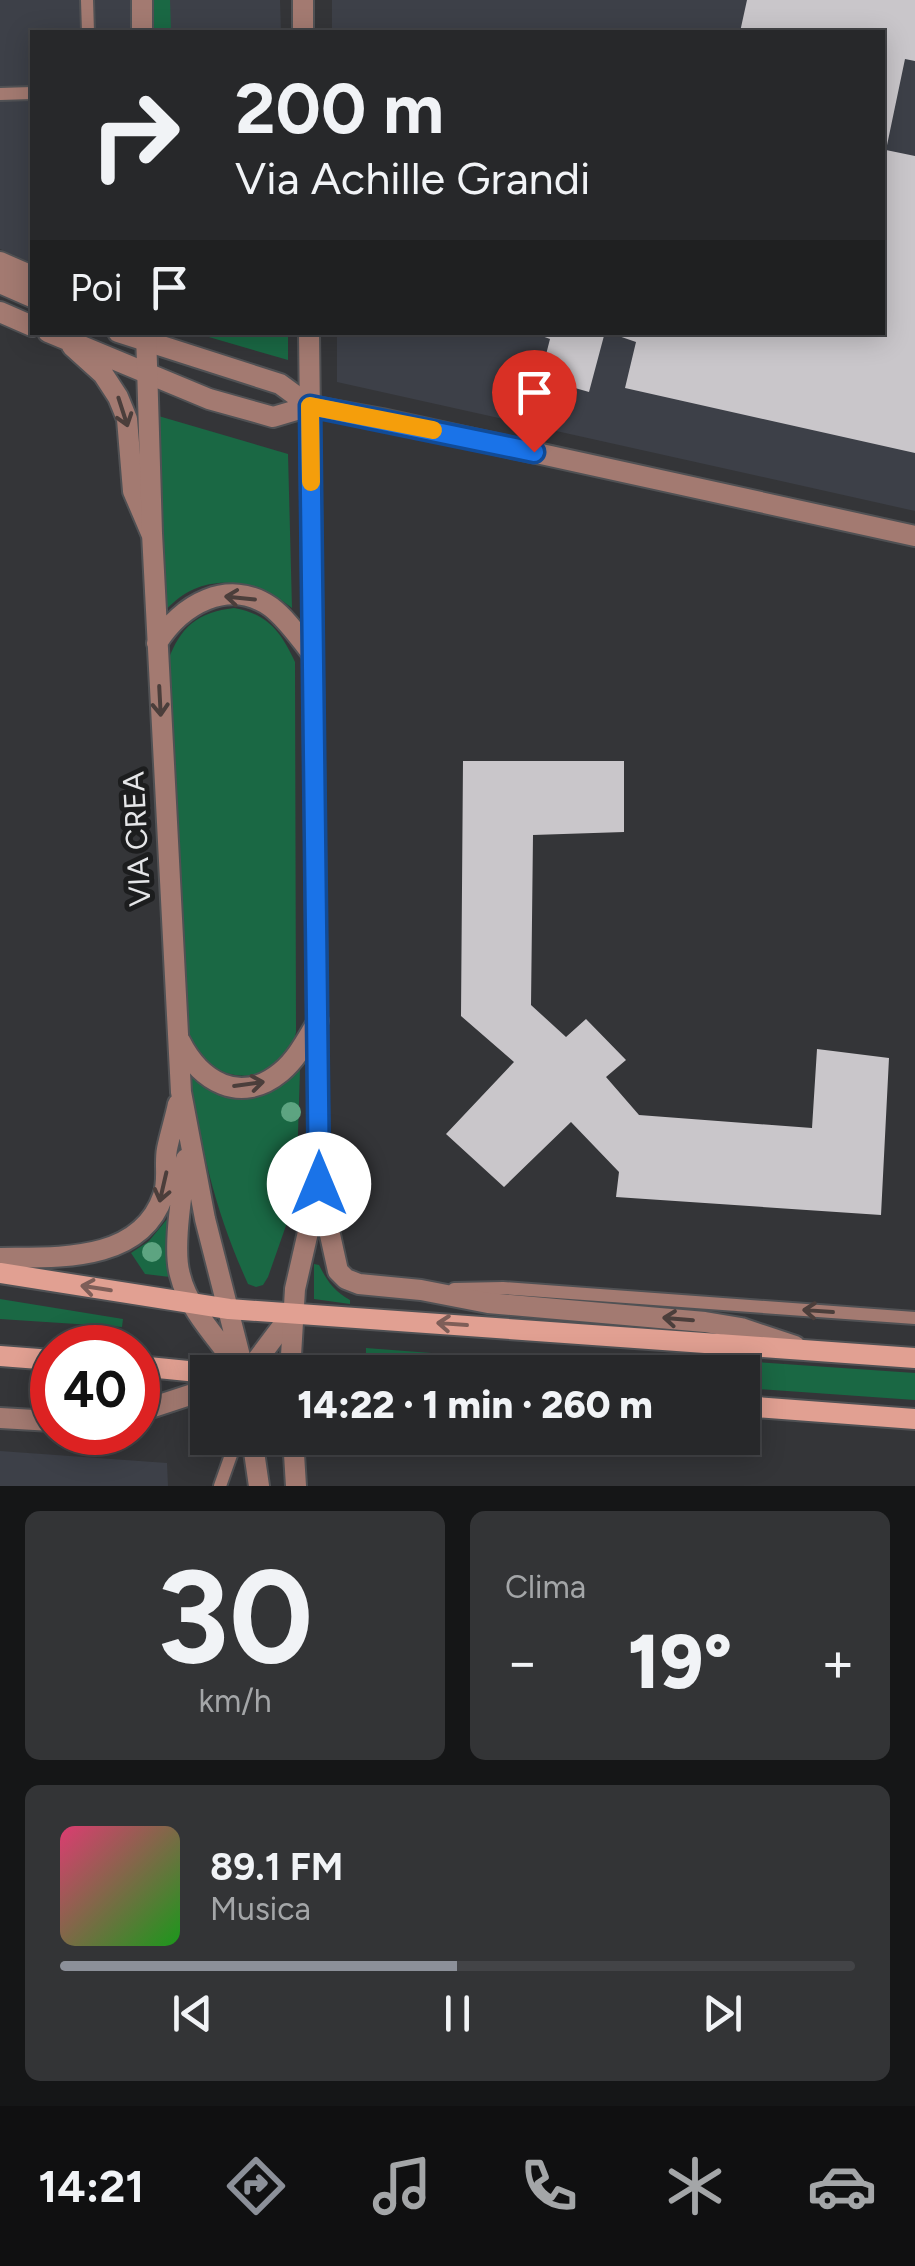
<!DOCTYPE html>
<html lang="it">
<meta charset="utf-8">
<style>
body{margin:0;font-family:Figtree,sans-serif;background:#333436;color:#f1f3f6;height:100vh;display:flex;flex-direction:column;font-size:38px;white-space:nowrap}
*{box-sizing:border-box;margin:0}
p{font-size:32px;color:#a4a6a8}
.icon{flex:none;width:55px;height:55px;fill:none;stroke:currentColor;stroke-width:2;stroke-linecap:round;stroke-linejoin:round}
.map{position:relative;height:1486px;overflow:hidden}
.side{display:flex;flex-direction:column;gap:25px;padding:25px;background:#151617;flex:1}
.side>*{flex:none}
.guide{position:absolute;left:30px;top:30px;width:855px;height:305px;border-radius:0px;box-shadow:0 5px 25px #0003,0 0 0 2px #434447;background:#27282a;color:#f1f3f6;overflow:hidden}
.speed{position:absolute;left:30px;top:1325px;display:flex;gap:20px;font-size:50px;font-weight:700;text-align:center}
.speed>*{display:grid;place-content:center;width:130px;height:130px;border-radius:50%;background:#27282a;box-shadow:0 5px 25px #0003,0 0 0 2px #434447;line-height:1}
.speed .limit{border:15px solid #d22;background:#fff;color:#111}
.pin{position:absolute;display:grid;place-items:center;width:85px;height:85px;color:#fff;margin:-102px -42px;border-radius:50% 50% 50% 0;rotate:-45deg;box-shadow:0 0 10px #0007}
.pin .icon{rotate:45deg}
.me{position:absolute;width:110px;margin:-55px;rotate:0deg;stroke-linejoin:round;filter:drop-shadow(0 0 8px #0008)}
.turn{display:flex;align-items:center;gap:35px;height:210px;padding:0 40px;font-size:45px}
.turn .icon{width:130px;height:130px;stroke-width:2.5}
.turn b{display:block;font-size:70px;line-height:85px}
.then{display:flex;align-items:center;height:95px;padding:0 40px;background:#0003;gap:20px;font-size:38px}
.big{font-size:75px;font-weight:800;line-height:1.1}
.side .tile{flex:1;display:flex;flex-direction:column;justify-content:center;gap:15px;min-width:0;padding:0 35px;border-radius:15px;background:#333436}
.side .dial{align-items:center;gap:0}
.dial b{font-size:130px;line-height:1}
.song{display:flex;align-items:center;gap:30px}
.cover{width:120px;height:120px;border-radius:15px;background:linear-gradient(135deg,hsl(340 70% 55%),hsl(120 70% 35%))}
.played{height:10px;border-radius:5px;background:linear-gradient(90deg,#8c9099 50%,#434447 50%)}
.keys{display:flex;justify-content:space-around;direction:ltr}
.heat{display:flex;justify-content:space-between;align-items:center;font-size:55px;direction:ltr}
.side .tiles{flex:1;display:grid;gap:25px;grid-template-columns:1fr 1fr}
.tile:last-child{grid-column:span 2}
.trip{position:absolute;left:190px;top:1355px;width:570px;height:100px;border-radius:0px;background:#27282a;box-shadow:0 5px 25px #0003,0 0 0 2px #434447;font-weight:800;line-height:100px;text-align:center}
.tabs{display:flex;height:160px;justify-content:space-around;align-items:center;background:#101011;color:#a4a6a8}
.tabs .icon{width:70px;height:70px}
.tabs .on{color:#8c9099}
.tabs b{font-size:45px;color:#f1f3f6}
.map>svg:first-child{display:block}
.built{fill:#3d4048}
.green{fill:#1a6844}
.building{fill:#c9c6ca}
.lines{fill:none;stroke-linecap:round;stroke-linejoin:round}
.service-casing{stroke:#505154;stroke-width:16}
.minor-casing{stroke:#505154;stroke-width:24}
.tertiary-casing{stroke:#505154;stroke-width:24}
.secondary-casing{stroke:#505154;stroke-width:24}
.service{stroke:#a37a71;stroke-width:12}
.minor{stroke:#a37a71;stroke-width:20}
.tertiary{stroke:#a37a71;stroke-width:20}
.secondary{stroke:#e1a092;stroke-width:20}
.tree{fill:#5da481}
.oneway{stroke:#4b3e3b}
.oneway2{stroke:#7e5e58}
.route-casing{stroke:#114b97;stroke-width:25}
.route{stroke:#1a73e8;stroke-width:18}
.slow{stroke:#f59e0b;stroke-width:18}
.labels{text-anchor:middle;stroke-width:10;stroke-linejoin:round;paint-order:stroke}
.street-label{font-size:30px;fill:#e5e6e8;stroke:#1c1d1e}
</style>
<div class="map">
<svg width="915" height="1486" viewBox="0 0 915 1486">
<rect width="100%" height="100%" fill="#343538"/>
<path class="built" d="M 0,0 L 280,0 L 281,32 L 32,32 L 32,263 L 0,249 Z
M 332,0 L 915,0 L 915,511 L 337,382 L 337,333 L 882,332 L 882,32 L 332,32 Z
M 0,1451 L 167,1463 L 168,1486 L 0,1486 Z"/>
<path class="green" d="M 149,0 L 170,0 L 171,32 L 149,32 Z
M 195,333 L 288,333 L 288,360 Z
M 155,415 L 288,454 L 292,608 C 254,578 201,570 166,610 Z
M 234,608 C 268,614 281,632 295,662 L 296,1032 C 284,1094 200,1087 186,1030 L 168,661 C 180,627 198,612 234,608 Z
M 300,1069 L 296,1197 L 268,1277 L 263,1285 L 256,1287 L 248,1284 C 216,1213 201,1151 190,1075 L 217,1091 L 272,1089 Z
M 168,1218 L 170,1277 L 145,1274 L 131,1253 L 149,1241 Z
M 314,1264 L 319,1265 C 327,1281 334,1291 350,1300 L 350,1304 L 314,1299 Z
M 0,1299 L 123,1319 L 122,1327 L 0,1319 Z
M 366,1348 L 681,1372 L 741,1361 L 915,1373 L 915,1400 L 743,1388 L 742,1372 L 525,1372 L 366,1361 Z"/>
<path class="building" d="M 747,0 L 915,0 L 915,61 L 905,59 L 886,150 L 915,156 L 915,453 L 625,388 L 636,342 L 607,332 L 882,332 L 882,32 L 740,32 Z
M 531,332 L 605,332 L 589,392 L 540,378 L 550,339 Z
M 463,761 L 624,761 L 624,832 L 533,835 L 531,1005 L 566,1037 L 586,1019 L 626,1060 L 606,1077 L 639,1115 L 812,1128 L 817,1049 L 889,1058 L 881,1215 L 616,1197 L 619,1172 L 571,1122 L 504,1187 L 446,1134 L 514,1062 L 461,1016 Z"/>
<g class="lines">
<g class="service-casing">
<path id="service" d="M 87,0 L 88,32
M 0,94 L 32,93
M 454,1289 L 503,1288 L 915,1318
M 220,1486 L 237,1438"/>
</g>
<g class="minor-casing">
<path id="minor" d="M 0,262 L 32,276
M 0,283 L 32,297
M 0,312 L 32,326
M 48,332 L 209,399 L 273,417 L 310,406 L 382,419 L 915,536
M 118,332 L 280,384 L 310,406
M 72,346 L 103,374 L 118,397 L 127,419 L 133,491 L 151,533
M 248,1372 L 293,1312
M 138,1412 L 208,1389
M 0,1418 L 52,1421"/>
</g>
<g class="tertiary-casing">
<path id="tertiary" d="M 142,0 L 142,32
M 303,0 L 303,32
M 146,332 L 152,533 L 181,1092 L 205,1219 L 244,1372
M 157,643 C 181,605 228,577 271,607 C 288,620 300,639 313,655
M 180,1041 C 200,1081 240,1106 281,1072 C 297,1059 307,1039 318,1021
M 186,1159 C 183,1189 172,1247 180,1275 C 188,1309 218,1339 238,1367
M 321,1194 L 338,1271 L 346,1279 L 359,1284 L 421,1290 L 488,1303 L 705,1322 L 741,1328 L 795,1346
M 0,1258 C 57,1257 140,1263 163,1196 C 169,1181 164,1165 167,1149 C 170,1134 175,1119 178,1104
M 290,1372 L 295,1289 L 319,1184 L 309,332
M 252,1438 L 259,1486
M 293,1438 L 296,1486"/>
</g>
<g class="secondary-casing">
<path id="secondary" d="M 0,1273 L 229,1309 L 915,1358
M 0,1356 L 52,1360
M 138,1366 L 208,1373
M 742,1406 L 915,1419"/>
</g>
<use href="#service" class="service"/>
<use href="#minor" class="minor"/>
<use href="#tertiary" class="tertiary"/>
<use href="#secondary" class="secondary"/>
</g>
<g class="tree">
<circle cx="291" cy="1112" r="10"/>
<circle cx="152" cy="1252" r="10"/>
</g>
<defs><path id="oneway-shaft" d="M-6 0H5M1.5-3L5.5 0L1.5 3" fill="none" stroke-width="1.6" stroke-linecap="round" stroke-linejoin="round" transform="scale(2.5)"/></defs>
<g class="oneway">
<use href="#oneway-shaft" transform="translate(123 412) rotate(72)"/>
<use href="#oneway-shaft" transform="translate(240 598) rotate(-174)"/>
<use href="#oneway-shaft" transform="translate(160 701) rotate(87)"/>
<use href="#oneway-shaft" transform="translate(249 1084) rotate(-8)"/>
<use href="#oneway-shaft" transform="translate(163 1187) rotate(103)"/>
<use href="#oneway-shaft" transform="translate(818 1311) rotate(-176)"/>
<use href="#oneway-shaft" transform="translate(678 1319) rotate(-175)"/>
</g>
<g class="oneway2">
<use href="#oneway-shaft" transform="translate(96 1288) rotate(-171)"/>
<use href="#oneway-shaft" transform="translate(452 1324) rotate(-176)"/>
</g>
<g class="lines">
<g class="route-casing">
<path id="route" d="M 319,1184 L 310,406 L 534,452"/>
</g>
<use href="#route" class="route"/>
<path class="slow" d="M 311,482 L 310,406 L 433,430"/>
</g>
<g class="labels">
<g class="street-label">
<text transform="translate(137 839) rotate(-93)" y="10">VIA CREA</text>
</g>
</g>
</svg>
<div class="speed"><div class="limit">40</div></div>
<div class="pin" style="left:534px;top:452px;background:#d93025"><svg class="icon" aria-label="arrive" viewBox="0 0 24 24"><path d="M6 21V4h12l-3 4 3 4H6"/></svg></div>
<svg class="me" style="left:319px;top:1184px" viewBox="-20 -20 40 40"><circle r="19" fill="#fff"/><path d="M0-13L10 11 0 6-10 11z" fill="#1a73e8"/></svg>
<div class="trip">14:22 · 1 min · 260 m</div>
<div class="guide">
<div class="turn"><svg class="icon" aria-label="right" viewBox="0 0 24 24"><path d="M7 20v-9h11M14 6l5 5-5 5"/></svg><div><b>200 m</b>Via Achille Grandi</div></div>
<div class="then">Poi<svg class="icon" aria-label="arrive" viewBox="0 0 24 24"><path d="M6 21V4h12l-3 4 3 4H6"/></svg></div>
</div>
</div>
<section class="side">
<div class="tiles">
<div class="tile dial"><b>30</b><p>km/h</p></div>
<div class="tile"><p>Clima</p>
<div class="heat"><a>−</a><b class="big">19°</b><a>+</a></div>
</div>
<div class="tile">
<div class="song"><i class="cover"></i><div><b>89.1 FM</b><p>Musica</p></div></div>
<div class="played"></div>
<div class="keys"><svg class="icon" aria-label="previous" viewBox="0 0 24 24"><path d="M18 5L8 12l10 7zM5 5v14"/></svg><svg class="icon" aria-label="pause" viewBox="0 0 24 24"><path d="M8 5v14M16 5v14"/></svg><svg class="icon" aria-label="next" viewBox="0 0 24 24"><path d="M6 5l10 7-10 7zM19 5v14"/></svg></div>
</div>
</div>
</section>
<nav class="tabs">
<b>14:21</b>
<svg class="icon on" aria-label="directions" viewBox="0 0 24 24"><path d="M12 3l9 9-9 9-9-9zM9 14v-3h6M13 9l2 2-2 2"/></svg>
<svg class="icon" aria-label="music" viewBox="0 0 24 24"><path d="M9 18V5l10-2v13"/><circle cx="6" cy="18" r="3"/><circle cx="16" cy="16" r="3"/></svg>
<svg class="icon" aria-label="phone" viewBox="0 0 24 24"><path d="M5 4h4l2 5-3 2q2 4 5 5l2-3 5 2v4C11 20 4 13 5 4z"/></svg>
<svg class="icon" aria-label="climate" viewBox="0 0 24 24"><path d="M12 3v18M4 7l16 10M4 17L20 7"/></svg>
<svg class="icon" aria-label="car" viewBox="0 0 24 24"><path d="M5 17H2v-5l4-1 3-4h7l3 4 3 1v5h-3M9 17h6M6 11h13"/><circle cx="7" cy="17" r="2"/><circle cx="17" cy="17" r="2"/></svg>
</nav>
